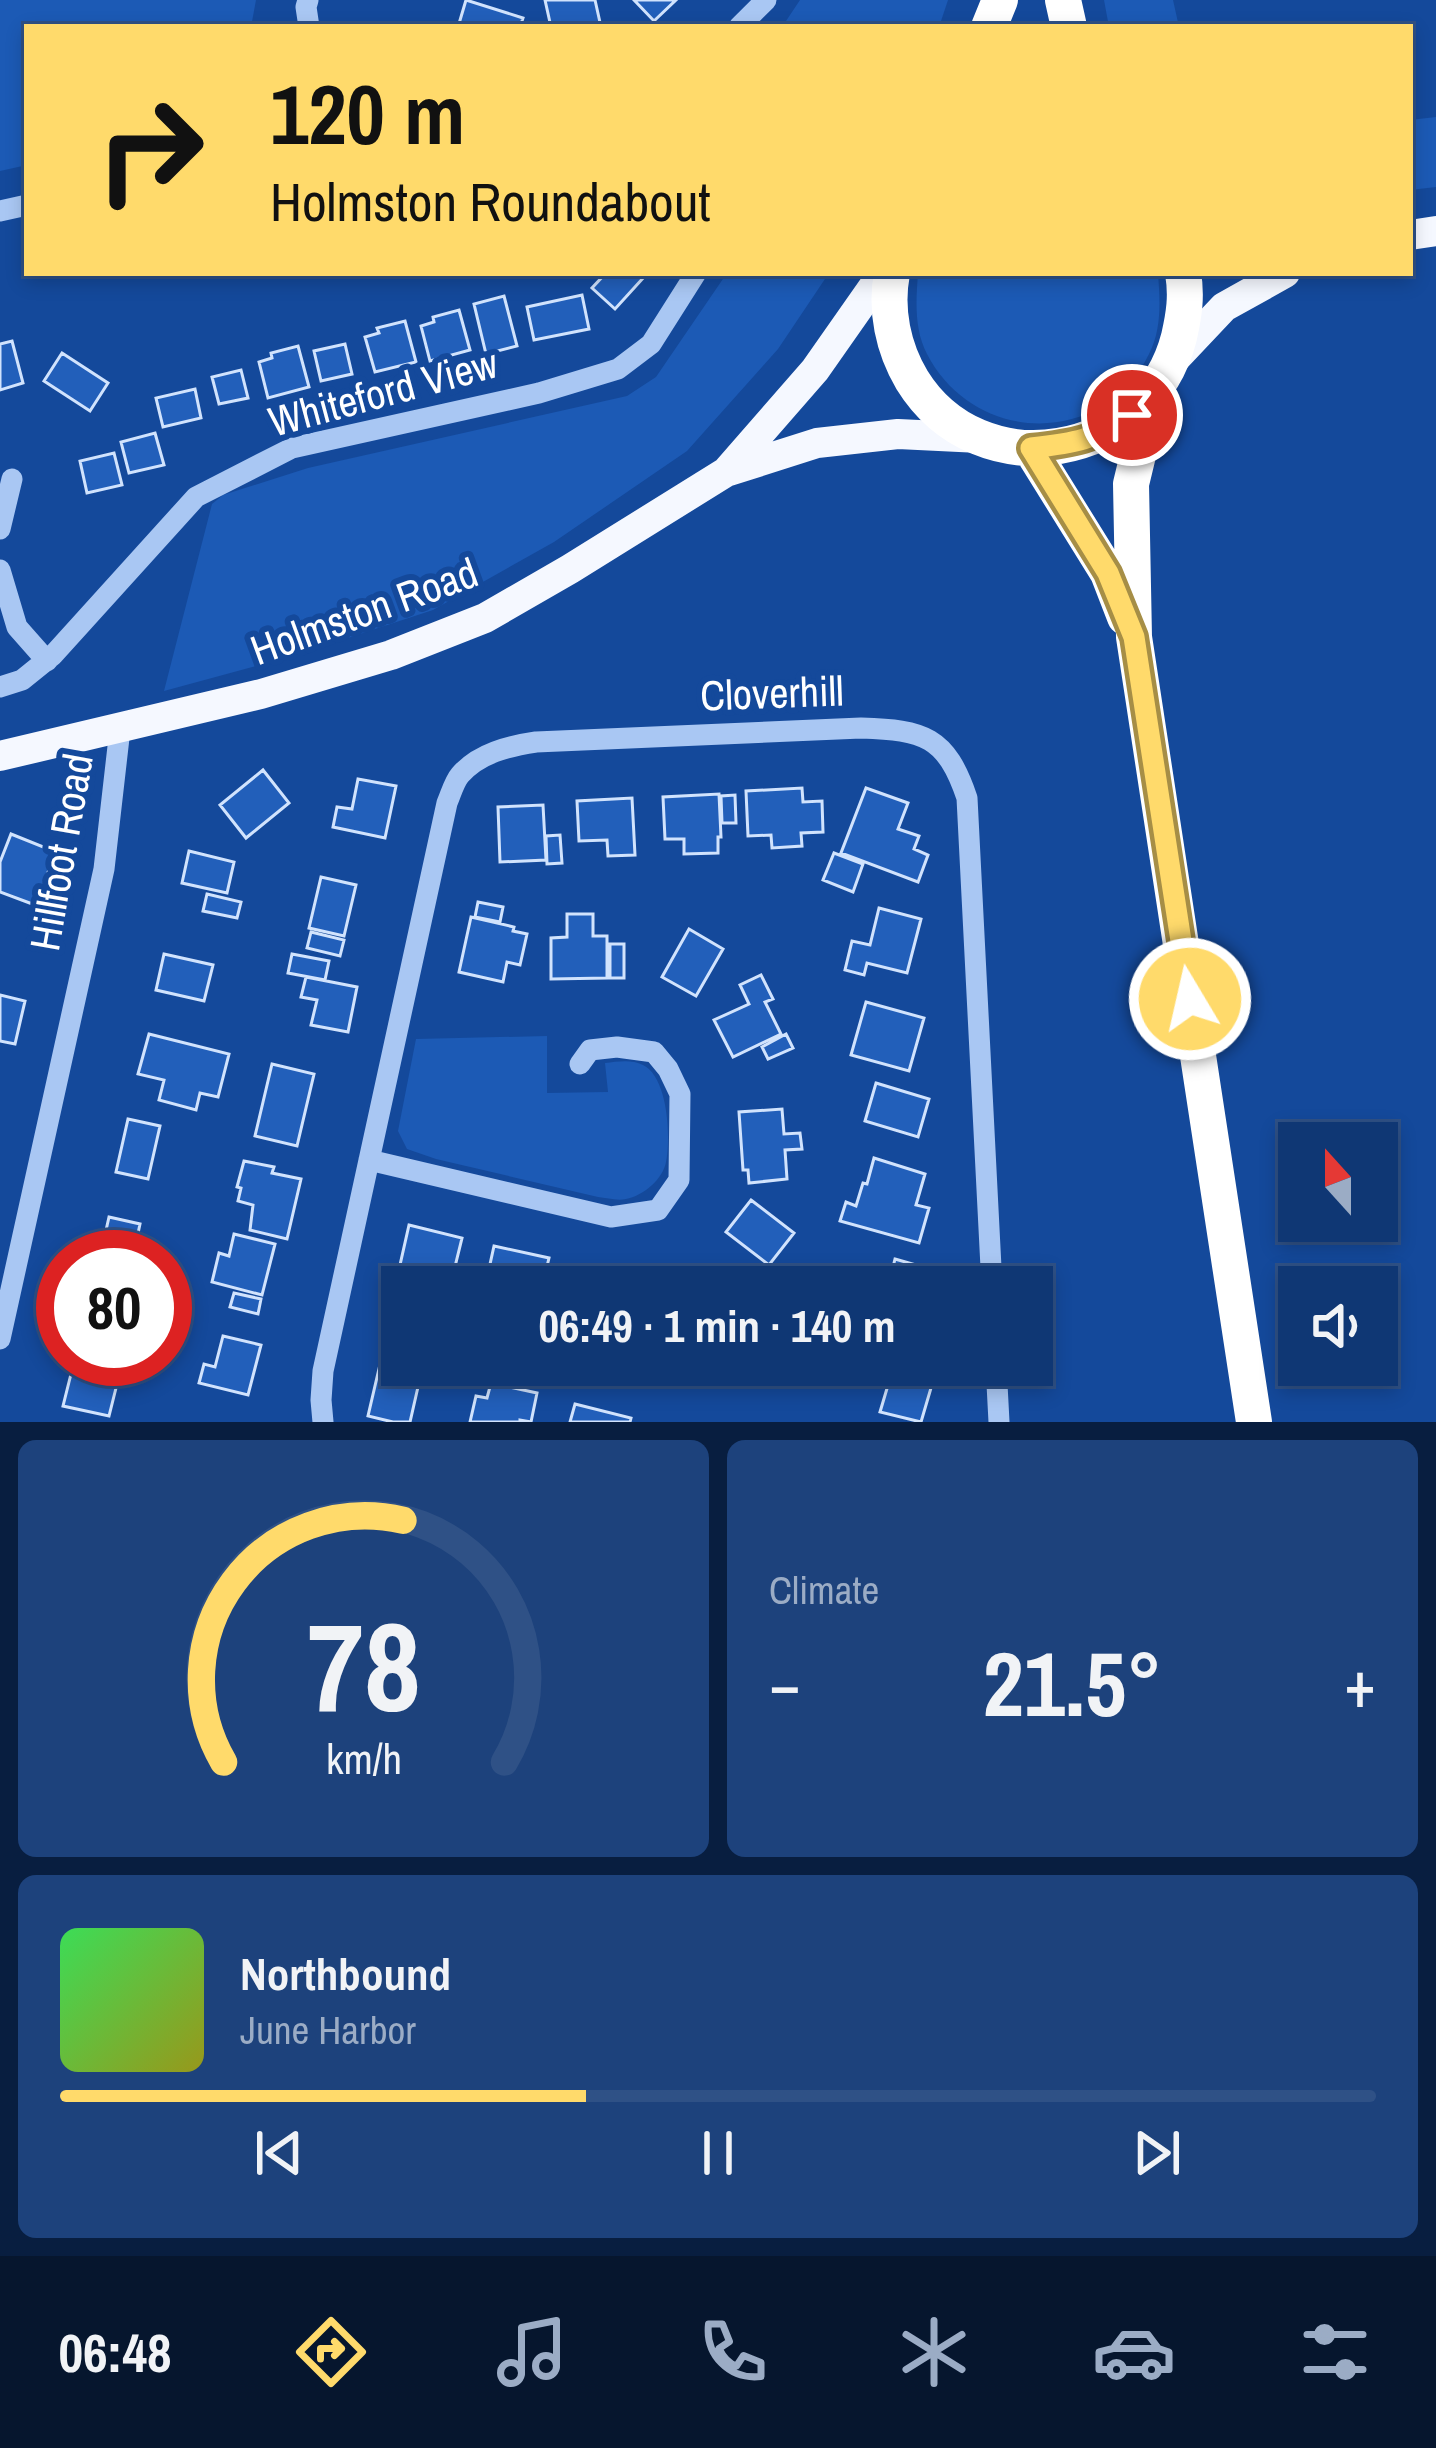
<!DOCTYPE html>
<meta charset="utf-8">
<style>
body{margin:0;font-family:"Archivo Narrow",sans-serif;background:#1d427c;color:#f1f3f6;height:100vh;display:flex;flex-direction:column;font-size:45px;white-space:nowrap}
*{box-sizing:border-box;margin:0}
p{font-size:39px;color:#9bacc5}
.icon{flex:none;width:66px;height:66px;fill:none;stroke:currentColor;stroke-width:2;stroke-linecap:round;stroke-linejoin:round}
.map{position:relative;height:1422px;overflow:hidden}
.sheet{display:flex;flex-direction:column;gap:18px;padding:18px;background:#081e40;flex:1}
.sheet>*{flex:none}
.hud{position:absolute;left:24px;top:24px;width:1389px;height:252px;border-radius:0px;box-shadow:0 6px 18px #0003,0 0 0 3px #2f5186;background:#ffda6b;color:#111;overflow:hidden}
.needle{width:78px;rotate:339deg}
.tools{position:absolute;left:1278px;top:1122px;display:grid;gap:24px}
.tools a{display:grid;place-items:center;width:120px;height:120px;border-radius:0px;background:#0f3774;box-shadow:0 6px 18px #0003,0 0 0 3px #2f5186;font-size:60px}
.speed{position:absolute;left:36px;top:1230px;display:flex;gap:24px;font-size:60px;font-weight:700;text-align:center}
.speed>*{display:grid;place-content:center;width:156px;height:156px;border-radius:50%;background:#0f3774;box-shadow:0 6px 18px #0003,0 0 0 3px #2f5186;line-height:1}
.speed .limit{border:18px solid #d22;background:#fff;color:#111}
.pin{position:absolute;display:grid;place-items:center;width:102px;height:102px;color:#fff;margin:-51px;border:6px solid #fff;border-radius:50%;box-shadow:0 3px 12px #0007}
.me{position:absolute;width:132px;margin:-66px;rotate:351deg;stroke-linejoin:round;filter:drop-shadow(0 0 9px #0008)}
.turn{display:flex;align-items:center;gap:42px;height:252px;padding:0 48px;font-size:54px}
.turn .icon{width:156px;height:156px;stroke-width:2.5}
.turn b{display:block;font-size:84px;line-height:102px}
.big{font-size:90px;font-weight:700;line-height:1.1}
.sheet .tile{flex:1;display:flex;flex-direction:column;justify-content:center;gap:18px;min-width:0;padding:0 42px;border-radius:18px;background:#1d427c}
.sheet .dial{align-items:center;gap:0}
.dial svg{height:312px;overflow:visible;fill:none;stroke:#2f5186;stroke-width:7;stroke-linecap:round;text-anchor:middle}
.dial text{fill:#f1f3f6;stroke:none}
.song{display:flex;align-items:center;gap:36px}
.cover{width:144px;height:144px;border-radius:18px;background:linear-gradient(135deg,hsl(130 70% 55%),hsl(60 70% 35%))}
.played{height:12px;border-radius:6px;background:linear-gradient(90deg,#ffda6b 40%,#2f5186 40%)}
.keys{display:flex;justify-content:space-around;direction:ltr}
.heat{display:flex;justify-content:space-between;align-items:center;font-size:66px;direction:ltr}
.sheet .tiles{flex:1;display:grid;gap:18px;grid-template-columns:1fr 1fr}
.tile:last-child{grid-column:span 2}
.trip{position:absolute;left:381px;top:1266px;width:672px;height:120px;border-radius:0px;background:#0f3774;box-shadow:0 6px 18px #0003,0 0 0 3px #2f5186;font-weight:700;line-height:120px;text-align:center}
.menu{display:flex;height:192px;justify-content:space-around;align-items:center;background:#06162e;color:#9bacc5}
.menu .icon{width:84px;height:84px}
.menu .selected{color:#ffda6b}
.menu b{font-size:54px;color:#f1f3f6}
.map>svg:first-child{display:block}
.green{fill:#1c5ab5}
.building{fill:#225fba;stroke:#d1e3fd;stroke-width:3}
.lines{fill:none;stroke-linecap:round;stroke-linejoin:round}
.minor{stroke:#a9c7f3;stroke-width:21}
.major{stroke:#f5f8ff;stroke-width:30}
.highway{stroke:#fff;stroke-width:36}
.route-casing{stroke:#a68e46;stroke-width:30}
.route{stroke:#ffda6b;stroke-width:21}
.labels{text-anchor:middle;stroke-width:12;stroke-linejoin:round;paint-order:stroke}
.street-label{font-size:42px;fill:#fff;stroke:#14499b}
</style>
<div class="map">
<svg width="1436" height="1422" viewBox="0 0 1436 1422">
<rect width="100%" height="100%" fill="#14499b"/>
<path class="green" d="M 0,0 L 256,0 L 251,27 L 27,27 L 27,165 L 0,171 Z
M 800,0 L 948,0 L 939,27 L 777,27 L 786,21 Z
M 1104,0 L 1173,0 L 1179,27 L 1109,27 Z
M 1436,117 L 1436,187 L 1410,190 L 1410,120 Z
M 727,273 L 829,273 L 778,349 L 687,451 L 554,542 L 433,610 L 296,655 L 164,691 L 212,504 L 223,495 L 308,468 L 627,396 L 656,377 Z
M 918,273 L 1158,273 C 1160,301 1162,329 1149,354 C 1103,448 974,445 927,354 C 914,329 916,301 918,273 Z
M 547,1036 L 547,1093 L 608,1092 L 605,1063 C 617,1062 631,1059 643,1065 C 668,1077 671,1137 666,1162 C 663,1179 643,1196 626,1199 C 617,1201 607,1198 598,1197 L 436,1159 L 407,1149 L 398,1131 L 416,1039 Z"/>
<path class="building" d="M 466,0 L 523,18 L 520,27 L 458,27 Z
M 545,0 L 595,0 L 601,27 L 551,27 Z
M 634,0 L 676,0 L 654,21 Z
M 606,273 L 640,273 L 644,277 L 615,309 L 592,288 Z
M 582,295 L 589,329 L 534,340 L 527,307 Z
M 504,296 L 517,346 L 486,354 L 474,304 Z
M 459,310 L 470,350 L 430,361 L 421,326 L 434,322 L 433,317 Z
M 405,321 L 416,362 L 375,372 L 365,337 L 379,333 L 377,328 Z
M 12,341 L 23,383 L 0,390 L 0,344 Z
M 345,344 L 352,374 L 321,381 L 314,351 Z
M 298,346 L 309,387 L 268,398 L 259,362 L 272,358 L 271,353 Z
M 62,353 L 108,383 L 90,411 L 44,381 Z
M 241,370 L 248,398 L 219,404 L 212,377 Z
M 195,389 L 201,418 L 163,427 L 156,398 Z
M 155,433 L 164,465 L 129,473 L 121,442 Z
M 114,453 L 122,485 L 87,493 L 80,461 Z
M 263,770 L 289,803 L 246,838 L 220,805 Z
M 358,779 L 396,786 L 385,838 L 333,827 L 337,807 L 352,809 Z
M 802,788 L 803,802 L 822,801 L 823,832 L 801,833 L 802,846 L 772,848 L 771,835 L 748,836 L 746,791 Z
M 866,788 L 908,803 L 898,829 L 919,836 L 914,849 L 928,855 L 918,882 L 841,853 Z
M 719,794 L 721,837 L 718,837 L 718,853 L 684,854 L 684,839 L 665,839 L 663,797 Z
M 735,795 L 736,823 L 722,823 L 721,796 Z
M 632,798 L 635,855 L 608,856 L 607,840 L 579,841 L 577,801 Z
M 543,805 L 546,860 L 500,862 L 498,807 Z
M 11,834 L 56,852 L 35,905 L 0,892 L 0,862 Z
M 560,835 L 562,863 L 547,864 L 546,836 Z
M 189,851 L 234,862 L 227,893 L 182,883 Z
M 834,853 L 863,864 L 853,892 L 823,880 Z
M 321,877 L 356,885 L 344,936 L 309,928 Z
M 207,894 L 241,902 L 237,918 L 203,911 Z
M 478,902 L 503,907 L 500,922 L 475,917 Z
M 879,908 L 921,919 L 907,973 L 867,963 L 864,975 L 845,970 L 852,941 L 870,945 Z
M 567,914 L 593,914 L 593,936 L 607,936 L 607,978 L 551,979 L 551,938 L 567,937 Z
M 471,917 L 514,927 L 513,931 L 527,934 L 520,965 L 507,962 L 503,982 L 459,972 Z
M 689,929 L 723,949 L 696,996 L 662,977 Z
M 311,932 L 344,940 L 340,956 L 307,948 Z
M 610,944 L 624,944 L 624,978 L 610,978 Z
M 164,954 L 213,965 L 204,1001 L 156,990 Z
M 292,954 L 329,961 L 325,980 L 288,973 Z
M 761,975 L 773,999 L 765,1002 L 781,1034 L 733,1057 L 714,1020 L 749,1004 L 740,985 Z
M 306,977 L 357,987 L 348,1032 L 311,1025 L 317,1000 L 301,997 Z
M 0,995 L 25,1001 L 15,1044 L 0,1041 Z
M 866,1002 L 924,1018 L 909,1071 L 851,1055 Z
M 149,1034 L 229,1054 L 218,1097 L 200,1093 L 196,1110 L 159,1100 L 164,1080 L 138,1074 Z
M 786,1034 L 793,1048 L 768,1059 L 762,1047 Z
M 272,1064 L 314,1074 L 297,1146 L 255,1136 Z
M 876,1083 L 929,1099 L 918,1137 L 865,1121 Z
M 782,1109 L 784,1134 L 800,1133 L 802,1149 L 785,1150 L 787,1179 L 749,1183 L 748,1170 L 743,1170 L 739,1112 Z
M 128,1119 L 160,1126 L 148,1179 L 116,1172 Z
M 874,1158 L 925,1174 L 916,1205 L 929,1208 L 919,1243 L 840,1221 L 846,1202 L 856,1206 L 863,1183 L 867,1184 Z
M 244,1161 L 274,1167 L 272,1173 L 301,1179 L 287,1239 L 250,1230 L 253,1205 L 238,1201 L 241,1188 L 237,1187 Z
M 751,1200 L 794,1233 L 769,1265 L 726,1232 Z
M 109,1217 L 140,1224 L 133,1257 L 100,1257 Z
M 409,1225 L 462,1238 L 450,1287 L 413,1287 L 417,1269 L 400,1265 Z
M 234,1234 L 275,1244 L 262,1295 L 212,1282 L 219,1253 L 229,1256 Z
M 494,1246 L 549,1258 L 542,1287 L 485,1287 Z
M 895,1259 L 937,1271 L 932,1287 L 888,1287 Z
M 581,1266 L 636,1278 L 634,1287 L 576,1287 Z
M 688,1268 L 696,1287 L 653,1287 L 652,1284 Z
M 234,1293 L 261,1299 L 258,1314 L 230,1307 Z
M 223,1336 L 261,1345 L 248,1395 L 199,1383 L 204,1364 L 215,1367 Z
M 385,1343 L 402,1347 L 402,1365 L 423,1365 L 410,1422 L 393,1422 L 368,1416 Z
M 894,1365 L 914,1365 L 936,1371 L 921,1422 L 880,1412 Z
M 71,1374 L 117,1384 L 109,1416 L 63,1406 Z
M 491,1383 L 537,1393 L 531,1422 L 520,1420 L 520,1422 L 470,1422 L 476,1396 L 487,1398 Z
M 575,1404 L 631,1418 L 630,1422 L 570,1422 Z"/>
<g class="lines">
<path class="minor" d="M 308,0 L 306,7 L 309,27
M 739,27 L 766,0
M 0,211 L 27,205
M 0,529 L 12,479
M 0,570 L 17,627 L 47,661
M 0,687 L 22,680 L 53,655 L 196,497 L 292,448 L 539,393 L 618,369 L 651,344 L 696,273
M 369,1160 L 611,1217 L 658,1210 L 679,1180 L 680,1094 L 668,1069 L 654,1052 L 617,1047 L 590,1050 L 580,1064
M 0,1339 L 104,869 L 120,729
M 996,1365 L 999,1422
M 323,1422 L 321,1400 L 323,1371 L 447,803 C 451,794 454,782 460,775 C 479,753 509,746 536,742 L 861,728 C 924,730 946,736 967,798 L 992,1287"/>
<path class="major" d="M 1410,235 L 1436,231
M 1173,361 L 1224,307 L 1285,273
M 726,472 L 815,370 L 883,273
M 0,756 L 261,694 L 391,655 L 485,618 L 570,569 L 726,472 L 817,443 L 898,434 L 980,438"/>
<path class="highway" d="M 1063,0 L 1069,27
M 989,27 L 1000,0
M 892,273 C 885,310 893,348 912,380 C 980,490 1148,460 1179,337 C 1184,315 1187,296 1183,273
M 1153,393 L 1131,484 L 1134,637 L 1254,1422
M 1031,449 L 1108,573 L 1125,617"/>
</g>
<g class="lines">
<g class="route-casing">
<path id="route" d="M 1132,415 C 1093,440 1076,443 1031,448 L 1108,573 L 1134,637 L 1190,999"/>
</g>
<use href="#route" class="route"/>
</g>
<g class="labels">
<g class="street-label">
<text transform="translate(383 392) rotate(-15)" y="15">Whiteford View</text>
<text transform="translate(364 611) rotate(-20)" y="15">Holmston Road</text>
<text transform="translate(772 693) rotate(-2)" y="15">Cloverhill</text>
<text transform="translate(61 852) rotate(-80)" y="15">Hillfoot Road</text>
</g>
</g>
</svg>
<div class="tools">
<a><svg class="needle" viewBox="-14 -14 28 28"><path d="M0-13l5 13h-10z" fill="#e53935"/><path d="M0 13l5-13h-10z" fill="#9bacc5"/></svg></a>
<a><svg class="icon" aria-label="sound" viewBox="0 0 24 24"><path d="M4 9h4l5-4v14l-5-4H4zM17 9q2 3 0 6"/></svg></a>
</div>
<div class="speed"><div class="limit">80</div></div>
<div class="pin" style="left:1132px;top:415px;background:#d93025"><svg class="icon" aria-label="arrive" viewBox="0 0 24 24"><path d="M6 21V4h12l-3 4 3 4H6"/></svg></div>
<svg class="me" style="left:1190px;top:999px" viewBox="-20 -20 40 40"><circle r="17" fill="#ffda6b" stroke="#fff" stroke-width="3"/><path d="M0-11L8 9 0 5-8 9z" fill="#fff"/></svg>
<div class="trip">06:49 · 1 min · 140 m</div>
<div class="hud">
<div class="turn"><svg class="icon" aria-label="right" viewBox="0 0 24 24"><path d="M7 20v-9h11M14 6l5 5-5 5"/></svg><div><b>120 m</b>Holmston Roundabout</div></div>
</div>
</div>
<section class="sheet">
<div class="tiles">
<div class="tile dial"><svg viewBox="0 0 100 80">
<path d="M14 69A42 42 0 1 1 86 69"/>
<path d="M14 69A42 42 0 0 1 60 7" stroke="#ffda6b"/>
<text x="50" y="56" font-size="32" font-weight="700">78</text>
<text x="50" y="72" font-size="11">km/h</text>
</svg></div>
<div class="tile"><p>Climate</p>
<div class="heat"><a>−</a><b class="big">21.5°</b><a>+</a></div>
</div>
<div class="tile">
<div class="song"><i class="cover"></i><div><b>Northbound</b><p>June Harbor</p></div></div>
<div class="played"></div>
<div class="keys"><svg class="icon" aria-label="previous" viewBox="0 0 24 24"><path d="M18 5L8 12l10 7zM5 5v14"/></svg><svg class="icon" aria-label="pause" viewBox="0 0 24 24"><path d="M8 5v14M16 5v14"/></svg><svg class="icon" aria-label="next" viewBox="0 0 24 24"><path d="M6 5l10 7-10 7zM19 5v14"/></svg></div>
</div>
</div>
</section>
<nav class="menu">
<b>06:48</b>
<svg class="icon selected" aria-label="directions" viewBox="0 0 24 24"><path d="M12 3l9 9-9 9-9-9zM9 14v-3h6M13 9l2 2-2 2"/></svg>
<svg class="icon" aria-label="music" viewBox="0 0 24 24"><path d="M9 18V5l10-2v13"/><circle cx="6" cy="18" r="3"/><circle cx="16" cy="16" r="3"/></svg>
<svg class="icon" aria-label="phone" viewBox="0 0 24 24"><path d="M5 4h4l2 5-3 2q2 4 5 5l2-3 5 2v4C11 20 4 13 5 4z"/></svg>
<svg class="icon" aria-label="climate" viewBox="0 0 24 24"><path d="M12 3v18M4 7l16 10M4 17L20 7"/></svg>
<svg class="icon" aria-label="car" viewBox="0 0 24 24"><path d="M5 17H2v-5l4-1 3-4h7l3 4 3 1v5h-3M9 17h6M6 11h13"/><circle cx="7" cy="17" r="2"/><circle cx="17" cy="17" r="2"/></svg>
<svg class="icon" aria-label="filters" viewBox="0 0 24 24"><path d="M4 7h16M4 17h16"/><circle cx="9" cy="7" r="2"/><circle cx="15" cy="17" r="2"/></svg>
</nav>
